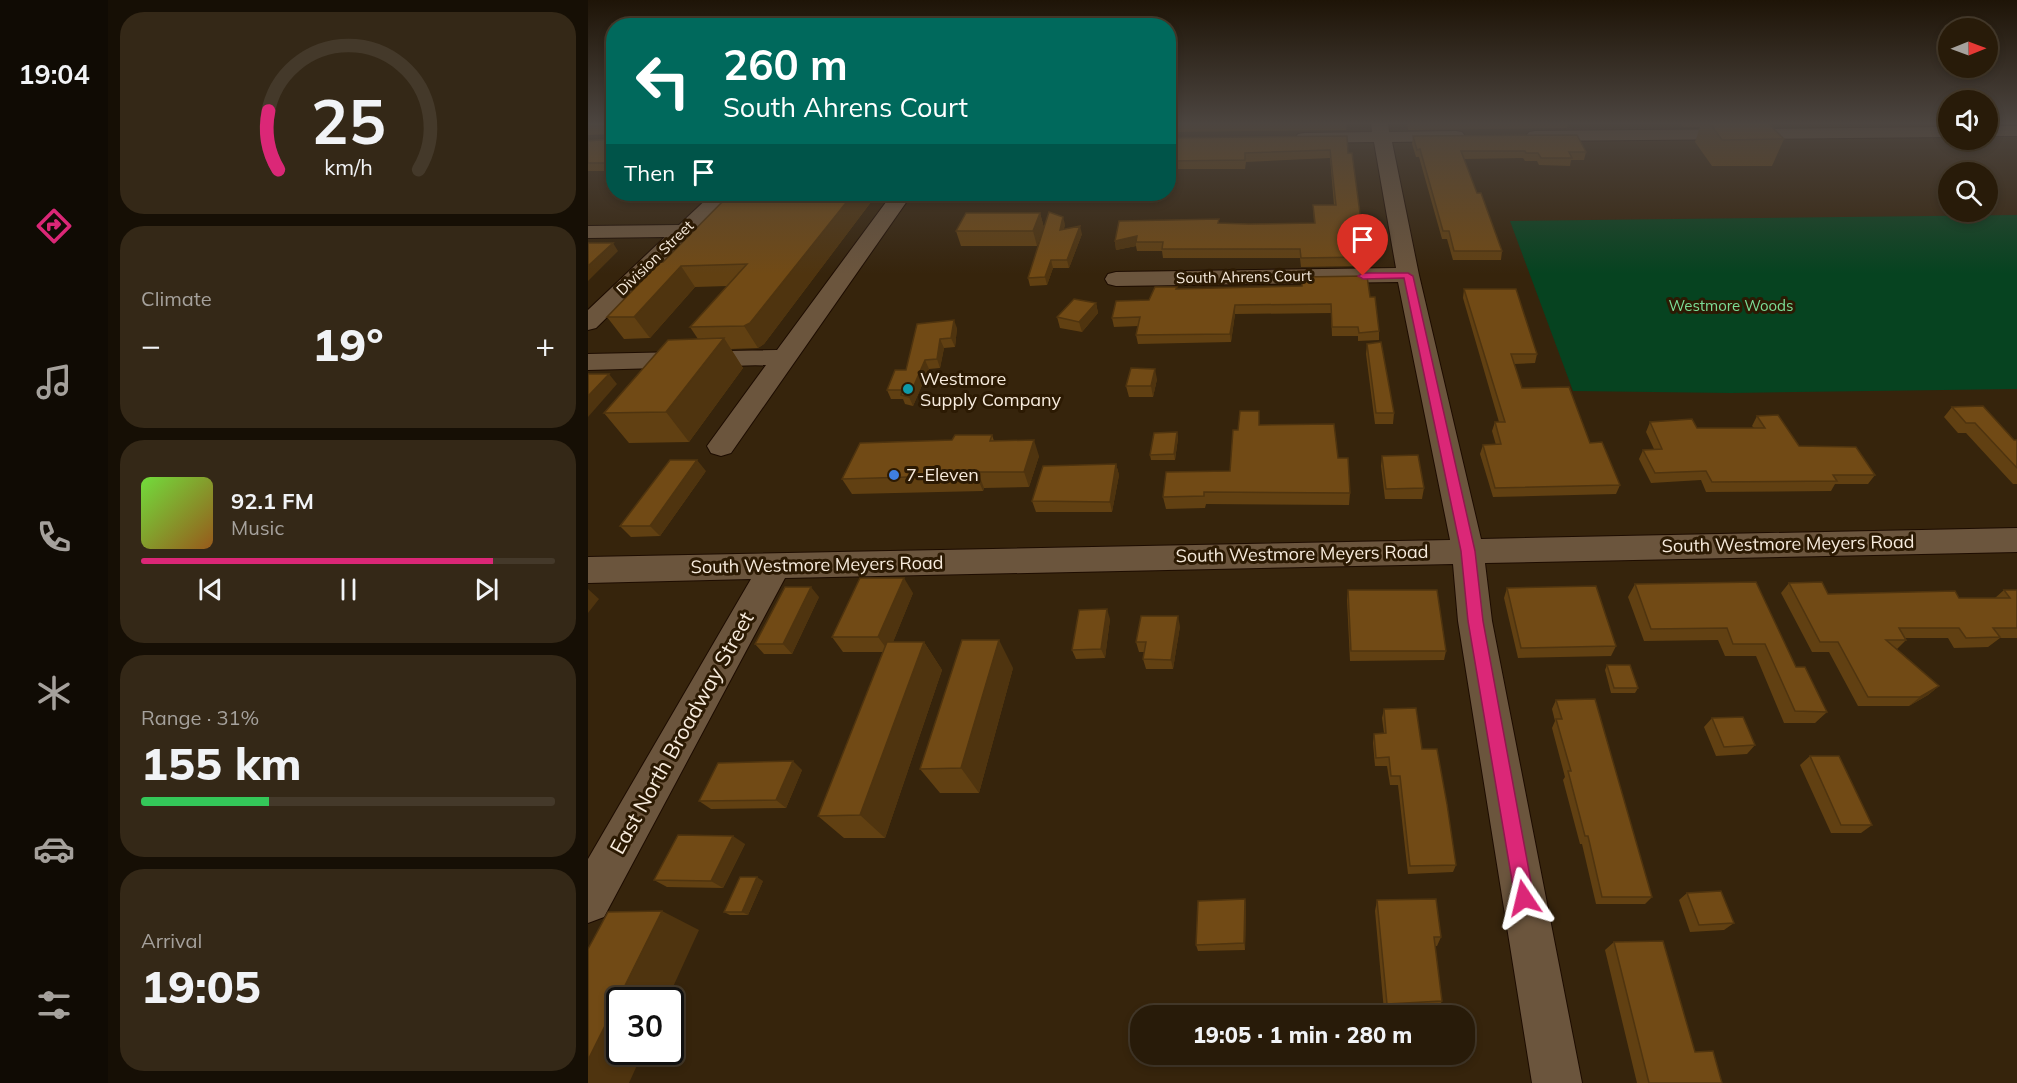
<!DOCTYPE html>
<meta charset="utf-8">
<style>
body{margin:0;font-family:Mulish,sans-serif;background:#342817;color:#f1f3f6;height:100vh;display:flex;flex-direction:column;font-size:22px;white-space:nowrap}
*{box-sizing:border-box;margin:0}
p{font-size:20px;color:#a5a19c}
.icon{flex:none;width:33px;height:33px;fill:none;stroke:currentColor;stroke-width:2;stroke-linecap:round;stroke-linejoin:round}
.map{position:relative;flex:1;overflow:hidden}
.drawer{display:flex;flex-direction:column;gap:12px;padding:12px;background:#160f05;width:480px}
.drawer>*{flex:none}
.hud{position:absolute;left:18px;top:18px;width:570px;height:183px;border-radius:24px;box-shadow:0 3px 9px #0003,0 0 0 2px #44392a;background:#00695c;color:#fff;overflow:hidden}
.needle{width:39px;rotate:89deg}
.tools{position:absolute;left:1350px;top:18px;display:grid;gap:12px}
.tools a{display:grid;place-items:center;width:60px;height:60px;border-radius:50%;background:#281b09;box-shadow:0 3px 9px #0003,0 0 0 2px #44392a;font-size:30px}
.speed{position:absolute;left:18px;top:987px;display:flex;gap:12px;font-size:30px;font-weight:700;text-align:center}
.speed>*{display:grid;place-content:center;width:78px;height:78px;border-radius:50%;background:#281b09;box-shadow:0 3px 9px #0003,0 0 0 2px #44392a;line-height:1}
.speed .limit{border:3px solid #111;border-radius:9px;background:#fff;color:#111}
.pin{position:absolute;display:grid;place-items:center;width:51px;height:51px;color:#fff;margin:-62px -26px;border-radius:50% 50% 50% 0;rotate:-45deg;box-shadow:0 0 6px #0007}
.pin .icon{rotate:45deg}
.me{position:absolute;width:66px;margin:-33px;rotate:350deg;stroke-linejoin:round;filter:drop-shadow(0 0 4px #0008)}
.turn{display:flex;align-items:center;gap:21px;height:126px;padding:0 18px;font-size:27px}
.turn .icon{width:78px;height:78px;stroke-width:2.5}
.turn b{display:block;font-size:42px;line-height:51px}
.then{display:flex;align-items:center;height:57px;padding:0 18px;background:#0003;gap:12px;font-size:22px}
.big{font-size:45px;font-weight:800;line-height:1.1}
.drawer .widget{flex:1;display:flex;flex-direction:column;justify-content:center;gap:9px;min-width:0;padding:0 21px;border-radius:24px;background:#342817}
.drawer .dial{align-items:center;gap:0}
.dial svg{height:156px;overflow:visible;fill:none;stroke:#44392a;stroke-width:7;stroke-linecap:round;text-anchor:middle}
.dial text{fill:#f1f3f6;stroke:none}
.song{display:flex;align-items:center;gap:18px}
.cover{width:72px;height:72px;border-radius:9px;background:linear-gradient(135deg,hsl(100 70% 55%),hsl(30 70% 35%))}
.played{height:6px;border-radius:3px;background:linear-gradient(90deg,#db2777 85%,#44392a 85%)}
.keys{display:flex;justify-content:space-around;direction:ltr}
.heat{display:flex;justify-content:space-between;align-items:center;font-size:33px;direction:ltr}
.charge{height:9px;border-radius:4px;background:linear-gradient(90deg,#34c759 31%,#44392a 0)}
.trip{position:absolute;left:542px;top:1005px;width:345px;height:60px;border-radius:24px;background:#281b09;box-shadow:0 3px 9px #0003,0 0 0 2px #44392a;font-weight:800;line-height:60px;text-align:center}
main{display:flex;flex:1;min-height:0}
.menu{display:flex;flex-direction:column;width:108px;justify-content:space-around;align-items:center;background:#100b04;color:#a5a19c}
.menu .icon{width:42px;height:42px}
.menu .active{color:#db2777}
.menu b{font-size:27px;color:#f1f3f6}
.map>svg:first-child{display:block}
.green{fill:#064320}
.lines{fill:none;stroke-linecap:round;stroke-linejoin:round}
.minor-casing{stroke:#1d0c00;stroke-width:2}
.minor{fill:#6b553d;fill-rule:evenodd}
.wall{fill:#614012}
.shaded-wall{fill:#4f340f}
.building{fill:#714a15;stroke:#4f340f;stroke-width:1.5}
.route{fill:#db2777;stroke:#8e194d;stroke-width:1.5}
.culture-dot{fill:#0f9aa8;stroke:#2c1a03;stroke-width:2}
.shop-dot{fill:#3f7fe0;stroke:#2c1a03;stroke-width:2}
.labels{text-anchor:middle;stroke-width:6;stroke-linejoin:round;paint-order:stroke}
.far-street-label{font-size:15px;fill:#f7ebdd;stroke:#2c1a03}
.far-park-label{font-size:15px;fill:#7bdd97;stroke:#2c1a03}
.poi-label{font-size:18px;fill:#f7ebdd;stroke:#2c1a03;text-anchor:start}
.street-label{font-size:18px;fill:#f7ebdd;stroke:#2c1a03}
.near-street-label{font-size:21px;fill:#f7ebdd;stroke:#2c1a03}
</style>
<main>
<nav class="menu">
<b>19:04</b>
<svg class="icon active" aria-label="directions" viewBox="0 0 24 24"><path d="M12 3l9 9-9 9-9-9zM9 14v-3h6M13 9l2 2-2 2"/></svg>
<svg class="icon" aria-label="music" viewBox="0 0 24 24"><path d="M9 18V5l10-2v13"/><circle cx="6" cy="18" r="3"/><circle cx="16" cy="16" r="3"/></svg>
<svg class="icon" aria-label="phone" viewBox="0 0 24 24"><path d="M5 4h4l2 5-3 2q2 4 5 5l2-3 5 2v4C11 20 4 13 5 4z"/></svg>
<svg class="icon" aria-label="climate" viewBox="0 0 24 24"><path d="M12 3v18M4 7l16 10M4 17L20 7"/></svg>
<svg class="icon" aria-label="car" viewBox="0 0 24 24"><path d="M5 17H2v-5l4-1 3-4h7l3 4 3 1v5h-3M9 17h6M6 11h13"/><circle cx="7" cy="17" r="2"/><circle cx="17" cy="17" r="2"/></svg>
<svg class="icon" aria-label="filters" viewBox="0 0 24 24"><path d="M4 7h16M4 17h16"/><circle cx="9" cy="7" r="2"/><circle cx="15" cy="17" r="2"/></svg>
</nav>
<section class="drawer">
<div class="widget dial"><svg viewBox="0 0 100 80">
<path d="M14 69A42 42 0 1 1 86 69"/>
<path d="M14 69A42 42 0 0 1 9 39" stroke="#db2777"/>
<text x="50" y="56" font-size="32" font-weight="700">25</text>
<text x="50" y="72" font-size="11">km/h</text>
</svg></div>
<div class="widget"><p>Climate</p>
<div class="heat"><a>−</a><b class="big">19°</b><a>+</a></div>
</div>
<div class="widget">
<div class="song"><i class="cover"></i><div><b>92.1 FM</b><p>Music</p></div></div>
<div class="played"></div>
<div class="keys"><svg class="icon" aria-label="previous" viewBox="0 0 24 24"><path d="M18 5L8 12l10 7zM5 5v14"/></svg><svg class="icon" aria-label="pause" viewBox="0 0 24 24"><path d="M8 5v14M16 5v14"/></svg><svg class="icon" aria-label="next" viewBox="0 0 24 24"><path d="M6 5l10 7-10 7zM19 5v14"/></svg></div>
</div>
<div class="widget"><p>Range · 31%</p><b class="big">155 km</b><div class="charge"></div></div>
<div class="widget"><p>Arrival</p><b class="big">19:05</b></div>
</section>
<div class="map">
<svg width="1429" height="1083" viewBox="0 0 1429 1083">
<rect width="100%" height="100%" fill="#36240c"/>
<path class="green" d="M 1429,215 L 1429,389 L 1143,393 L 985,391 L 922,221 Z"/>
<g class="lines">
<g class="minor-casing">
<path id="minor" d="M 783,122 L 800,122 L 801,132 L 868,131 L 874,132 L 877,136 L 874,140 L 868,141 L 804,142 L 831,275 L 893,539 L 1429,528 L 1429,552 L 897,563 L 904,621 L 994,1083 L 944,1083 L 870,621 L 865,564 L 197,578 L 16,917 L 0,923 L 0,859 L 163,579 L 0,583 L 0,557 L 862,540 L 810,282 L 528,286 L 520,284 L 517,279 L 520,274 L 528,272 L 808,268 L 786,142 L 716,143 L 710,142 L 707,138 L 710,134 L 716,133 L 784,132 Z
M 1400,126 L 1429,126 L 1429,136 L 1400,136 Z
M 1360,127 L 1360,137 L 947,141 L 941,140 L 938,136 L 941,132 L 947,131 Z
M 124,194 L 145,194 L 8,328 L 0,330 L 0,310 L 77,237 L 0,238 L 0,226 L 91,225 Z
M 304,194 L 324,194 L 143,453 L 133,456 L 123,453 L 119,446 L 178,365 L 0,370 L 0,354 L 189,350 Z"/>
</g>
<use href="#minor" class="minor"/>
</g>
<path class="wall" d="M 0,122 L 26,122 L 26,171 L 0,171 L 0,141 L 22,139 L 23,134 L 0,135 Z
M 580,122 L 759,122 L 758,130 L 580,132 Z
M 819,122 L 980,122 L 979,128 L 820,130 Z
M 1091,122 L 1179,122 L 1196,139 L 1184,166 L 1124,166 L 1107,142 L 1112,127 L 1095,127 Z
M 759,136 L 760,153 L 777,251 L 776,266 L 713,267 L 712,258 L 575,258 L 574,251 L 549,251 L 548,246 L 528,250 L 527,241 L 631,223 L 660,224 L 726,223 L 725,205 L 746,205 L 742,158 L 658,162 L 657,169 L 580,169 L 580,138 Z
M 825,136 L 998,152 L 996,160 L 983,160 L 982,166 L 951,165 L 949,161 L 937,161 L 935,158 L 876,159 L 889,193 L 914,251 L 913,260 L 865,260 L 859,239 L 854,239 L 831,157 L 828,157 L 824,144 Z
M 289,194 L 176,344 L 170,348 L 143,349 L 155,368 L 101,442 L 41,443 L 16,413 L 110,339 L 102,327 L 139,286 L 107,287 L 62,338 L 36,339 L 19,317 L 75,262 Z
M 452,213 L 456,228 L 449,246 L 373,246 L 368,231 Z
M 477,224 L 476,229 L 494,234 L 481,268 L 465,268 L 459,285 L 442,286 L 440,278 Z
M 589,289 L 782,297 L 791,331 L 791,340 L 770,341 L 770,336 L 744,336 L 743,313 L 647,314 L 643,342 L 550,344 L 548,335 L 550,326 L 526,327 L 524,318 L 561,300 Z
M 876,289 L 949,354 L 947,363 L 926,364 L 934,388 L 1002,443 L 1032,485 L 1028,494 L 905,497 L 892,454 L 895,445 L 908,445 L 904,431 L 907,422 L 911,422 L 875,298 Z
M 508,303 L 510,313 L 494,332 L 472,328 L 469,317 Z
M 329,324 L 369,328 L 367,347 L 356,348 L 352,368 L 341,369 L 325,406 L 317,404 L 315,399 L 303,399 L 299,390 L 318,370 Z
M 779,344 L 806,413 L 805,424 L 787,424 L 778,354 Z
M 569,379 L 565,397 L 541,397 L 538,386 Z
M 1364,407 L 1426,440 L 1429,440 L 1429,484 L 1425,484 L 1378,433 L 1370,433 L 1356,417 Z
M 1169,416 L 1211,446 L 1287,475 L 1280,484 L 1247,484 L 1243,491 L 1118,492 L 1113,480 L 1063,483 L 1051,459 L 1055,450 L 1066,449 L 1058,432 L 1062,422 L 1109,428 L 1166,428 L 1164,426 Z
M 672,425 L 750,458 L 762,493 L 761,505 L 618,504 L 617,508 L 578,509 L 575,497 L 642,471 L 650,430 Z
M 589,432 L 590,438 L 587,460 L 563,460 L 562,455 Z
M 404,435 L 406,441 L 451,456 L 441,487 L 396,488 L 395,491 L 264,494 L 254,479 L 364,440 Z
M 794,456 L 836,488 L 834,499 L 797,499 L 793,466 Z
M 528,464 L 531,475 L 524,512 L 448,512 L 444,501 Z
M 118,471 L 72,536 L 43,537 L 32,526 Z
M 1168,582 L 1208,667 L 1239,712 L 1227,723 L 1196,723 L 1168,656 L 1137,656 L 1130,640 L 1056,641 L 1040,597 L 1047,584 Z
M 1201,583 L 1240,594 L 1371,598 L 1407,598 L 1416,590 L 1429,590 L 1429,638 L 1412,638 L 1400,647 L 1366,648 L 1360,638 L 1317,638 L 1318,640 L 1309,649 L 1351,686 L 1340,695 L 1321,706 L 1270,706 L 1241,652 L 1224,652 L 1193,593 Z
M 919,588 L 1028,646 L 1023,656 L 930,658 L 916,598 Z
M 760,590 L 858,651 L 856,660 L 762,661 L 759,600 Z
M 325,593 L 305,642 L 336,642 L 354,670 L 297,838 L 256,838 L 230,816 L 295,652 L 255,652 L 244,637 Z
M 231,597 L 204,654 L 176,654 L 167,644 Z
M 522,619 L 517,658 L 488,659 L 484,650 Z
M 592,626 L 585,669 L 558,669 L 555,659 L 557,652 L 551,652 L 548,642 Z
M 1019,665 L 1050,688 L 1047,693 L 1023,693 L 1017,670 Z
M 425,668 L 391,793 L 352,793 L 332,769 Z
M 968,700 L 1064,897 L 1057,904 L 1008,904 L 994,844 L 992,844 L 975,780 L 977,777 L 964,728 L 967,721 L 964,709 Z
M 796,709 L 834,749 L 868,865 L 865,872 L 820,874 L 810,785 L 802,785 L 799,766 L 787,766 L 785,743 L 786,734 L 796,733 L 794,718 Z
M 1124,718 L 1167,745 L 1159,754 L 1128,756 L 1116,727 Z
M 1222,756 L 1284,825 L 1273,833 L 1243,833 L 1212,765 Z
M 214,770 L 198,808 L 123,809 L 111,801 Z
M 157,844 L 135,888 L 79,887 L 66,880 Z
M 175,881 L 160,915 L 142,915 L 136,912 Z
M 1099,893 L 1146,923 L 1136,930 L 1102,932 L 1091,900 Z
M 657,899 L 658,906 L 657,950 L 610,951 L 608,945 Z
M 789,900 L 853,937 L 849,946 L 847,946 L 854,1001 L 850,1009 L 796,1011 L 787,911 Z
M 1026,942 L 1107,1052 L 1134,1083 L 1049,1083 L 1017,950 Z"/>
<path class="shaded-wall" d="M 265,194 L 289,194 L 176,344 L 170,348 L 156,326 Z
M 452,213 L 456,228 L 449,246 L 445,231 Z
M 475,217 L 477,224 L 473,237 L 472,230 Z
M 492,226 L 494,234 L 481,268 L 479,260 Z
M 549,236 L 548,242 L 548,246 L 528,250 L 527,241 Z
M 25,243 L 30,251 L 0,281 L 0,266 Z
M 463,260 L 465,268 L 459,285 L 457,277 Z
M 93,266 L 107,287 L 62,338 L 46,317 Z
M 508,303 L 510,313 L 494,332 L 491,322 Z
M 647,305 L 647,314 L 643,342 L 642,334 Z
M 366,320 L 369,328 L 367,347 L 363,338 Z
M 136,338 L 155,368 L 101,442 L 78,412 Z
M 352,339 L 356,348 L 352,368 L 349,359 Z
M 337,360 L 341,369 L 325,406 L 321,397 Z
M 567,369 L 569,379 L 565,397 L 563,386 Z
M 21,374 L 29,384 L 0,417 L 0,396 Z
M 589,432 L 590,438 L 587,460 L 586,454 Z
M 446,440 L 451,456 L 441,487 L 436,472 Z
M 109,460 L 118,471 L 72,536 L 62,526 Z
M 528,464 L 531,475 L 524,512 L 522,502 Z
M 390,472 L 396,488 L 395,491 L 388,475 Z
M 316,578 L 325,593 L 301,652 L 290,637 Z
M 223,587 L 231,597 L 204,654 L 195,644 Z
M 0,589 L 11,599 L 0,613 Z
M 519,609 L 522,619 L 517,658 L 513,649 Z
M 590,616 L 592,626 L 585,669 L 583,660 Z
M 411,640 L 425,668 L 391,793 L 373,768 Z
M 336,642 L 354,670 L 297,838 L 272,815 Z
M 1351,686 L 1340,695 L 1321,706 L 1332,697 Z
M 205,761 L 214,770 L 198,808 L 188,800 Z
M 145,836 L 157,844 L 135,888 L 123,881 Z
M 169,877 L 175,881 L 160,915 L 154,912 Z
M 657,899 L 658,906 L 657,950 L 656,943 Z
M 74,911 L 111,930 L 79,1000 L 32,1000 L 32,1052 L 55,1052 L 41,1083 L 0,1083 L 0,1060 Z"/>
<path class="building" d="M 0,122 L 26,122 L 26,163 L 0,163 L 0,141 L 22,139 L 23,128 L 21,126 L 0,126 Z
M 580,122 L 702,122 L 580,124 Z
M 1121,122 L 1179,122 L 1196,139 L 1134,140 Z
M 989,135 L 998,152 L 981,152 L 984,158 L 953,158 L 950,153 L 938,153 L 937,151 L 873,151 L 889,193 L 893,193 L 914,251 L 866,251 L 861,231 L 855,231 L 832,149 L 829,150 L 825,136 Z
M 759,136 L 760,153 L 764,153 L 777,251 L 775,251 L 776,257 L 713,258 L 712,249 L 574,249 L 575,242 L 548,242 L 549,236 L 527,241 L 531,221 L 631,219 L 630,223 L 660,224 L 727,223 L 725,205 L 748,205 L 742,150 L 657,153 L 657,160 L 580,161 L 580,138 Z
M 142,194 L 265,194 L 162,323 L 156,326 L 102,327 L 159,264 L 93,266 L 46,317 L 19,317 L 72,262 L 75,262 Z
M 461,212 L 475,217 L 472,230 L 492,226 L 479,260 L 463,260 L 457,277 L 440,278 Z
M 378,213 L 452,213 L 445,231 L 368,231 Z
M 0,243 L 25,243 L 0,266 Z
M 779,276 L 782,297 L 787,297 L 791,331 L 771,333 L 770,327 L 744,327 L 743,304 L 647,305 L 642,334 L 548,335 L 552,317 L 524,318 L 528,301 L 561,300 L 567,287 L 589,287 L 588,289 L 714,286 L 714,277 Z
M 876,289 L 928,289 L 949,354 L 923,354 L 934,388 L 981,387 L 1002,443 L 1014,442 L 1032,485 L 907,488 L 895,445 L 913,444 L 907,422 L 917,422 Z
M 486,299 L 508,303 L 491,322 L 469,317 Z
M 366,320 L 363,338 L 352,339 L 349,359 L 337,360 L 321,397 L 313,395 L 314,390 L 299,390 L 307,370 L 318,370 L 329,324 Z
M 136,338 L 78,412 L 16,413 L 80,340 Z
M 793,342 L 806,413 L 788,413 L 779,344 Z
M 543,368 L 567,369 L 563,386 L 538,386 Z
M 0,374 L 21,374 L 0,396 Z
M 1395,406 L 1426,440 L 1429,440 L 1429,468 L 1387,423 L 1378,423 L 1364,407 Z
M 652,411 L 671,411 L 671,425 L 746,424 L 750,458 L 760,458 L 762,493 L 616,492 L 616,496 L 575,497 L 578,472 L 642,471 L 645,430 L 650,430 Z
M 1190,415 L 1211,446 L 1268,447 L 1287,475 L 1245,475 L 1249,481 L 1124,482 L 1118,471 L 1067,473 L 1055,450 L 1074,449 L 1062,422 L 1104,419 L 1109,428 L 1177,428 L 1169,416 Z
M 589,432 L 586,454 L 562,455 L 566,433 Z
M 367,435 L 404,435 L 402,441 L 446,440 L 436,472 L 390,472 L 388,475 L 254,479 L 272,443 L 364,440 Z
M 830,455 L 836,488 L 798,489 L 794,456 Z
M 82,460 L 109,460 L 62,526 L 32,526 Z
M 528,464 L 522,502 L 444,501 L 455,466 Z
M 272,578 L 316,578 L 290,637 L 244,637 Z
M 1168,582 L 1208,667 L 1217,667 L 1239,712 L 1207,711 L 1177,644 L 1145,644 L 1139,628 L 1063,629 L 1047,584 Z
M 1234,582 L 1240,594 L 1367,591 L 1371,598 L 1422,598 L 1416,590 L 1429,590 L 1429,628 L 1405,628 L 1412,637 L 1378,638 L 1371,628 L 1311,628 L 1318,640 L 1298,640 L 1351,686 L 1332,697 L 1280,697 L 1250,642 L 1232,642 L 1201,583 Z
M 1008,586 L 1028,646 L 933,648 L 919,588 Z
M 197,587 L 223,587 L 195,644 L 167,644 Z
M 760,590 L 849,590 L 858,651 L 763,651 Z
M 519,609 L 513,649 L 484,650 L 491,610 Z
M 553,616 L 590,616 L 583,660 L 555,659 L 558,642 L 548,642 Z
M 374,640 L 411,640 L 373,768 L 332,769 Z
M 299,642 L 336,642 L 272,815 L 230,816 Z
M 1019,665 L 1042,665 L 1050,688 L 1026,688 Z
M 1007,699 L 1064,897 L 1014,897 L 1000,836 L 997,836 L 980,771 L 983,771 L 968,719 L 974,719 L 968,700 Z
M 828,708 L 834,749 L 849,749 L 859,804 L 868,865 L 822,866 L 812,776 L 803,776 L 801,757 L 788,758 L 786,734 L 798,733 L 796,709 Z
M 1155,717 L 1167,745 L 1136,747 L 1124,718 Z
M 1222,756 L 1251,756 L 1284,825 L 1253,825 Z
M 205,761 L 188,800 L 111,801 L 130,763 Z
M 90,835 L 145,836 L 123,881 L 66,880 Z
M 152,877 L 169,877 L 154,912 L 136,912 Z
M 1133,891 L 1146,923 L 1111,925 L 1099,893 Z
M 657,899 L 656,943 L 608,945 L 610,901 Z
M 848,899 L 853,937 L 846,937 L 854,1001 L 799,1004 L 789,900 Z
M 74,911 L 0,1060 L 0,949 L 20,912 Z
M 1075,941 L 1107,1052 L 1125,1051 L 1134,1083 L 1061,1083 L 1026,942 Z"/>
<linearGradient id="sky" x2="0" y2="1"><stop stop-color="#1e1407"/><stop offset="0.45" stop-color="#4c4540"/><stop offset="1" stop-color="#4c4540" stop-opacity="0"/></linearGradient>
<rect width="1429" height="274" fill="url(#sky)"/>
<path class="route" d="M 820,273 L 825,276 L 887,551 L 895,621 L 946,898 L 943,905 L 936,908 L 929,905 L 927,898 L 880,621 L 873,551 L 816,278 L 775,279 L 770,276 L 775,273 Z"/>
<circle class="culture-dot" cx="320" cy="389" r="6"/>
<circle class="shop-dot" cx="306" cy="475" r="6"/>
<g class="labels">
<g class="far-street-label">
<text transform="translate(67 258) rotate(-44)" y="5">Division Street</text>
<text transform="translate(656 277) rotate(-1)" y="5">South Ahrens Court</text>
</g>
<g class="far-park-label">
<text x="1143" y="311">Westmore Woods</text>
</g>
<g class="poi-label">
<text x="332" y="385">Westmore<tspan x="332" dy="21">Supply Company</tspan></text>
<text x="318" y="481">7-Eleven</text>
</g>
<g class="street-label">
<text transform="translate(1200 544) rotate(-1)" y="6">South Westmore Meyers Road</text>
<text transform="translate(714 554) rotate(-1)" y="6">South Westmore Meyers Road</text>
<text transform="translate(229 565) rotate(-1)" y="6">South Westmore Meyers Road</text>
</g>
<g class="near-street-label">
<text transform="translate(94 733) rotate(-61)" y="7">East North Broadway Street</text>
</g>
</g>
</svg>
<div class="tools">
<a><svg class="needle" viewBox="-14 -14 28 28"><path d="M0-13l5 13h-10z" fill="#e53935"/><path d="M0 13l5-13h-10z" fill="#a5a19c"/></svg></a>
<a><svg class="icon" aria-label="sound" viewBox="0 0 24 24"><path d="M4 9h4l5-4v14l-5-4H4zM17 9q2 3 0 6"/></svg></a>
<a><svg class="icon" aria-label="search" viewBox="0 0 24 24"><circle cx="10" cy="10" r="6"/><path d="M15 15l6 6"/></svg></a>
</div>
<div class="speed"><div class="limit">30</div></div>
<div class="pin" style="left:775px;top:276px;background:#d93025"><svg class="icon" aria-label="arrive" viewBox="0 0 24 24"><path d="M6 21V4h12l-3 4 3 4H6"/></svg></div>
<svg class="me" style="left:936px;top:898px" viewBox="-20 -20 40 40"><path d="M0-17L14 15 0 8-14 15z" fill="#db2777" stroke="#fff" stroke-width="4"/></svg>
<div class="trip">19:05 · 1 min · 280 m</div>
<div class="hud">
<div class="turn"><svg class="icon" aria-label="left" viewBox="0 0 24 24"><path d="M17 20v-9H6M10 6l-5 5 5 5"/></svg><div><b>260 m</b>South Ahrens Court</div></div>
<div class="then">Then<svg class="icon" aria-label="arrive" viewBox="0 0 24 24"><path d="M6 21V4h12l-3 4 3 4H6"/></svg></div>
</div>
</div>
</main>
